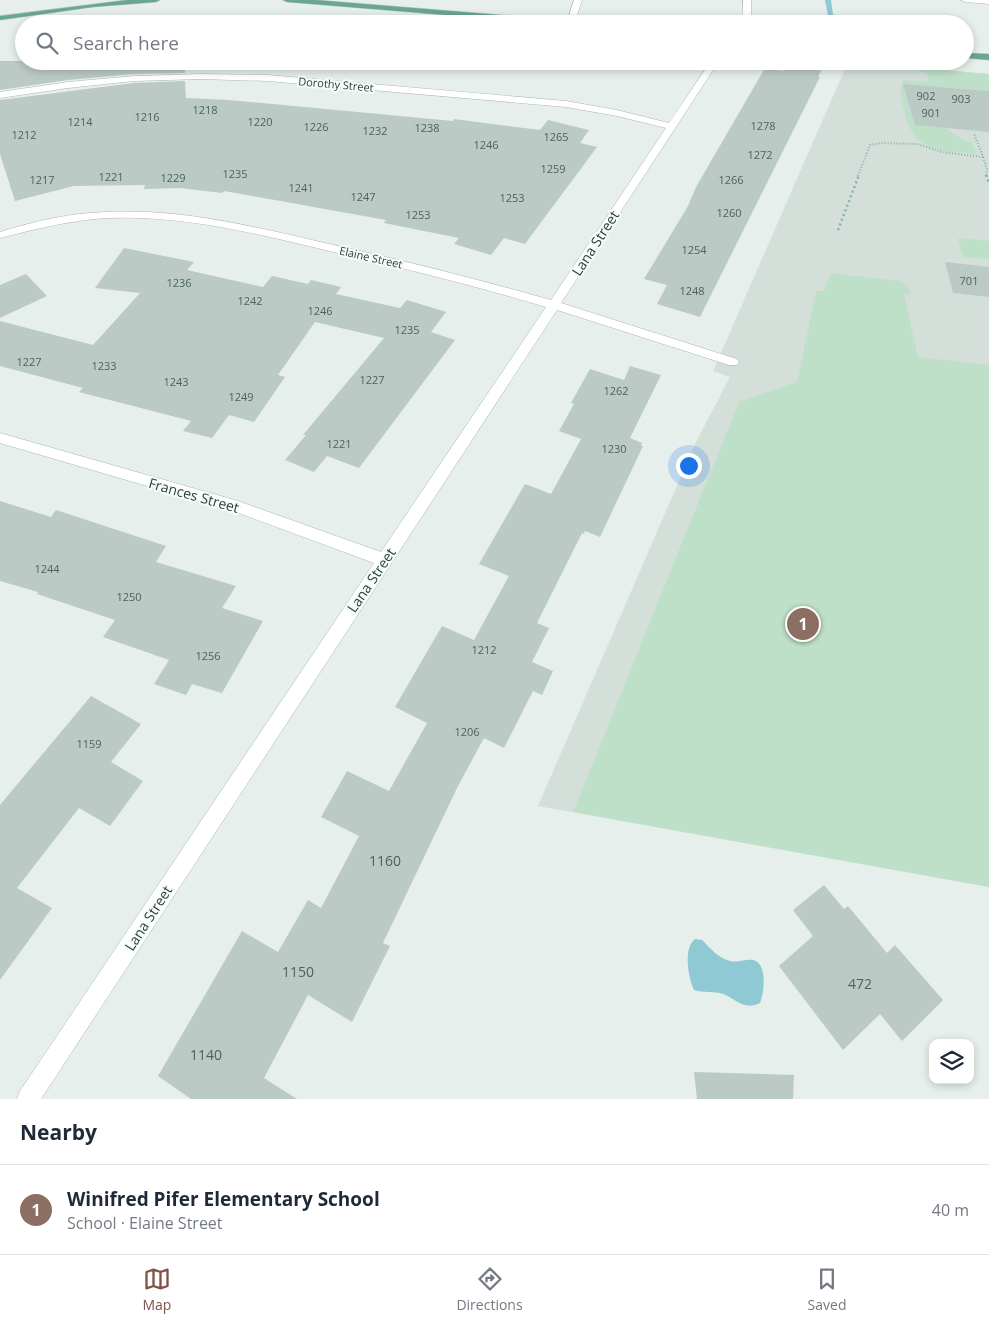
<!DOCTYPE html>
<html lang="en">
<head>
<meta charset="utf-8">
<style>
  :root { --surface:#fff; --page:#f2f2f3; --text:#1f2937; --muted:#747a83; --line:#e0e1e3; --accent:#7f5249 }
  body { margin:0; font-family:"Open Sans",sans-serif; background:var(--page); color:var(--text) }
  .controls { position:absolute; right:15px; bottom:15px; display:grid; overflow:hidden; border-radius:10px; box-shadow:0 2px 8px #0003 }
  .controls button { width:45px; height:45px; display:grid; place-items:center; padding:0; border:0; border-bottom:1px solid var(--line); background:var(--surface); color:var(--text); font:25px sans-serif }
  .you { position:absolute; left:688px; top:465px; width:18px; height:18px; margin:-12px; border:4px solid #fff; border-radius:50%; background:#1a73e8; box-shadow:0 0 0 8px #1a73e833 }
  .badge { display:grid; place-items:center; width:32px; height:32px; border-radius:50%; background:var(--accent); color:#fff; font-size:16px; font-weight:700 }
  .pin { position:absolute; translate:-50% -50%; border:2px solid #fff; box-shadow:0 1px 5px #0006 }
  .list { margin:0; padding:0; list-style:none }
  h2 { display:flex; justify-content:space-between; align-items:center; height:65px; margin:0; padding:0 20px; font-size:21px }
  h2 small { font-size:16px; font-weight:400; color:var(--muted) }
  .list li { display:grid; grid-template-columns:32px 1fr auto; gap:15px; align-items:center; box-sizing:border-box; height:90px; padding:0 20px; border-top:1px solid var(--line) }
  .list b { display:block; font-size:19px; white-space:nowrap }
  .list p { margin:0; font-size:16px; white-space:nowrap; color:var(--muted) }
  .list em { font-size:16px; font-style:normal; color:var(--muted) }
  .icon { flex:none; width:28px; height:28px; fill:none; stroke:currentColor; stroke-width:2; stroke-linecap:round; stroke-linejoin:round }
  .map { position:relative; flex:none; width:989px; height:1099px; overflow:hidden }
  .search { position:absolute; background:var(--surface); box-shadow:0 2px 8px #0003; left:15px; right:15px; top:15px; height:55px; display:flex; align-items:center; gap:12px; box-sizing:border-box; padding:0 18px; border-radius:28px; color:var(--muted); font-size:19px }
  .sheet { height:155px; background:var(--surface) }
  nav { display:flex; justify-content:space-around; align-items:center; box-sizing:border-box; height:70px; border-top:1px solid var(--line); background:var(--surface); font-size:14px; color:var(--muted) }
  nav a { display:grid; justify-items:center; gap:2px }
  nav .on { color:var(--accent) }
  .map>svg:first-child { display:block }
</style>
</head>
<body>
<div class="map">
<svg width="989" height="1099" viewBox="0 0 989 1099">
  <rect width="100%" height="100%" fill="#e6efeb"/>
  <polygon fill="#d4dfda" points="848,62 989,74 989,887 538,806 696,442 730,377 713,371"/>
  <g fill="#bfe0c8">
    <path d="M 921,68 L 989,74 L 989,91 L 904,84 L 915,125 L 945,128 L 965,141 L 972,142 L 976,154 C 940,150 916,155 905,114 C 902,102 899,93 903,80 L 925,82 L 929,80 L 927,73 L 921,71 Z"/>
    <polygon points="958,238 989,241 989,259 963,257"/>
    <polygon points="830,273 901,281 909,288 911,294 904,294 918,357 989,365 989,887 573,812 739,402 797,382 816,291 824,291"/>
  </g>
  <path fill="#8ec9d4" d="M 695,939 L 702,940 C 710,948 718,958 730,961 C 738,963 746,959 753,960 C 768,963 764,994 760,1003 C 744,1011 736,999 723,994 C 714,991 704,993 694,990 C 688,977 683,948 695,939 Z"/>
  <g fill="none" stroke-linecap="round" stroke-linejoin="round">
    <polygon fill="#8ec9d4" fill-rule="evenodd" points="825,0 831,0 834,22 829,21"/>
  </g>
  <g fill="#bbcac4">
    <polygon points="0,61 185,61 185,73 134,74 68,80 0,90"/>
    <polygon points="789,62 822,69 818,77 820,77 700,317 657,304 667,285 644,279 688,206 696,187 765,68 783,71"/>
    <polygon points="185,81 186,98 229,100 453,121 454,119 540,130 548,120 589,130 580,143 597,147 525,244 504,238 491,255 454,244 459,238 384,223 386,220 224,191 222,193 180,188 144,189 145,185 74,186 15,201 0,154 0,100 134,83"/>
    <polygon points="903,84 989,91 989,132 915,125"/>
    <polygon points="124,248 194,262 187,270 263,287 272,276 308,284 311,280 341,287 336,294 400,308 407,300 446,312 431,332 455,340 359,468 327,456 314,472 285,460 306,435 303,435 384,338 315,322 278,375 285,377 254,422 229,415 212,438 183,431 191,421 79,392 83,388 0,366 0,321 93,345 140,293 95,288"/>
    <polygon points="945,262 989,267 989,297 953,293"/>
    <polygon points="26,274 47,296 0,318 0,285"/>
    <polygon points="630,366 661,375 630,438 642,443 641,446 643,446 600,537 585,531 584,534 582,533 537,623 549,628 532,662 553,671 542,695 533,691 504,748 484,738 458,786 383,943 390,946 352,1022 308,995 264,1078 297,1099 191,1099 158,1076 242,931 278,952 308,900 321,908 359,836 321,817 347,771 389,791 427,723 395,707 442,626 474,640 509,576 479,564 525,484 551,494 581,439 559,431 574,404 571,403 590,369 624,380"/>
    <polygon points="0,501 51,517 56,510 166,546 156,562 236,586 222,608 263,621 222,693 192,684 186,695 154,684 169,660 103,637 115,620 37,594 38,592 0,581"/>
    <polygon points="91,696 141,724 111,762 143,781 110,826 79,808 17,888 52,908 0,980 0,805"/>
    <polygon points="824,885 844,909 848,906 887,953 895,945 943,1000 902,1041 880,1014 843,1050 779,966 813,936 793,910"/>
    <polygon points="694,1072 794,1075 793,1099 697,1099"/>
  </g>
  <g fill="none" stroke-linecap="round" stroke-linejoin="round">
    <defs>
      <g id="minor">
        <polygon points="574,0 582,0 575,22 568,24 567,22"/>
        <polygon points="743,0 751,0 751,15 745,24 737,24 743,15"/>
        <polygon points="961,0 989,0 989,4 965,2"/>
        <path d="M 711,61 L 719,61 L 561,303 L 737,359 L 739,362 L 737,365 L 729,365 L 557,310 L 41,1099 L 17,1099 L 20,1091 L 374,563 L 236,512 L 0,443 L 0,433 L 238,501 L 381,552 L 546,307 C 473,285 399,267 325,250 C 255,233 181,215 108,218 C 71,220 36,229 0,238 L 0,232 C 35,221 71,213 107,212 C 185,208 263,229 338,246 C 410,262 480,280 551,300 L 666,128 L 617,116 L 566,107 L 268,81 L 200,79 L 134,81 L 68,88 L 0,98 L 0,92 L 68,82 L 134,76 L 200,74 L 268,75 L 566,101 L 617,110 L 669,123 Z"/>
      </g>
      <g id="major">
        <polygon points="127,0 160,0 156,2 93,7 0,20 0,16"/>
        <polygon points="283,0 316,0 589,22 593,24 556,24 287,2"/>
        <polygon points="965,53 989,54 989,60 965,58"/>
      </g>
    </defs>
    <use href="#minor" stroke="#a8b8b2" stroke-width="1"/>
    <use href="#major" stroke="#c2cac8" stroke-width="1"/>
    <g stroke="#86b3a5" stroke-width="2" stroke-dasharray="1 2" stroke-linecap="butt">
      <polyline points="983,157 987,169 986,176"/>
      <polyline points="858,176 870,145 881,143 917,144 942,152 983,157 974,134"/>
    </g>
    <g stroke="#86b3a5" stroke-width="2.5" stroke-dasharray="2 3" stroke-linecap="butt">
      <polyline points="986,175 989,183"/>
      <polyline points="838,230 859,175"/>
    </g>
    <use href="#minor" fill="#fff" fill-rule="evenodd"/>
    <use href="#major" fill="#6aa596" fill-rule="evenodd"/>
  </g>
  <g text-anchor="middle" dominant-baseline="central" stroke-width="4" stroke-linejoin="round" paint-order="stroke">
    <g font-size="11" fill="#24423a" stroke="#f7fbf9">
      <text transform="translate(336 84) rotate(5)">Dorothy Street</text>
      <text transform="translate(371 257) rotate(13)">Elaine Street</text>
    </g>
    <g font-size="11" fill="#4a645c">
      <text x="926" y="95">902</text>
      <text x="961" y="98">903</text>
      <text x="205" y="109">1218</text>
      <text x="931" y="112">901</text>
      <text x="147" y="116">1216</text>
      <text x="80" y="121">1214</text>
      <text x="260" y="121">1220</text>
      <text x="763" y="125">1278</text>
      <text x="316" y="126">1226</text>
      <text x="427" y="127">1238</text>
      <text x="375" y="130">1232</text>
      <text x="24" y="134">1212</text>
      <text x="556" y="136">1265</text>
      <text x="486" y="144">1246</text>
      <text x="760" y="154">1272</text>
      <text x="553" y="168">1259</text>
      <text x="235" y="173">1235</text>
      <text x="111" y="176">1221</text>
      <text x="173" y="177">1229</text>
      <text x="42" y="179">1217</text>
      <text x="731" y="179">1266</text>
      <text x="301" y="187">1241</text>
      <text x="363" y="196">1247</text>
      <text x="512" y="197">1253</text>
      <text x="729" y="212">1260</text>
      <text x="418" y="214">1253</text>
      <text x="694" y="249">1254</text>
      <text x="969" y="280">701</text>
      <text x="179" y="282">1236</text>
      <text x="692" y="290">1248</text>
      <text x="250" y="300">1242</text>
      <text x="320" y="310">1246</text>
      <text x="407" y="329">1235</text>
      <text x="29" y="361">1227</text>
      <text x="104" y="365">1233</text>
      <text x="372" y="379">1227</text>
      <text x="176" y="381">1243</text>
      <text x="616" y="390">1262</text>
      <text x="241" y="396">1249</text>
      <text x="339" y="443">1221</text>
      <text x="614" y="448">1230</text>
      <text x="47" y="568">1244</text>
      <text x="129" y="596">1250</text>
      <text x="484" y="649">1212</text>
      <text x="208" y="655">1256</text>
      <text x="467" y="731">1206</text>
      <text x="89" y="743">1159</text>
    </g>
    <g font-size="14" fill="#24423a" stroke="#f7fbf9">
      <text transform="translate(595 243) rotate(-57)">Lana Street</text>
      <text transform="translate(194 495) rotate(16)">Frances Street</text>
      <text transform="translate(371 580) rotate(-56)">Lana Street</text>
      <text transform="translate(148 918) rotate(-57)">Lana Street</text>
    </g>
    <g font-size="14" fill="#4a645c">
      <text x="385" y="860">1160</text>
      <text x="298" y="971">1150</text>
      <text x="860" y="983">472</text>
      <text x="206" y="1054">1140</text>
    </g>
  </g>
</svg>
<div class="controls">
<button><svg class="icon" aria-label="layers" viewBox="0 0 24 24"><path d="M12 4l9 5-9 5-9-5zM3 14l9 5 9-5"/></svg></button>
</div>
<div class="you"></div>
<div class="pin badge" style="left:803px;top:624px;background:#8d6e63">1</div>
<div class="search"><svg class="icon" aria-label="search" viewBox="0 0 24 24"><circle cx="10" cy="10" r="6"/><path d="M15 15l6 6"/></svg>Search here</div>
</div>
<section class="sheet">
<h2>Nearby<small></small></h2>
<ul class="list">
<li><span class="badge" style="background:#8d6e63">1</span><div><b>Winifred Pifer Elementary School</b><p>School · Elaine Street</p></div><em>40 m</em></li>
</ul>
</section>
<nav>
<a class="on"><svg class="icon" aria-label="map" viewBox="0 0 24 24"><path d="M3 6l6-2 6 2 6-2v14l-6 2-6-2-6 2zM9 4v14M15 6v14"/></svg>Map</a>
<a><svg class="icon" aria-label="directions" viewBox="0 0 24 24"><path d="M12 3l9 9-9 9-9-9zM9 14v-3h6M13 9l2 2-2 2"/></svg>Directions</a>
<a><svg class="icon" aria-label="saved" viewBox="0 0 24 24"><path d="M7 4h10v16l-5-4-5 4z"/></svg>Saved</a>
</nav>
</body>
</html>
